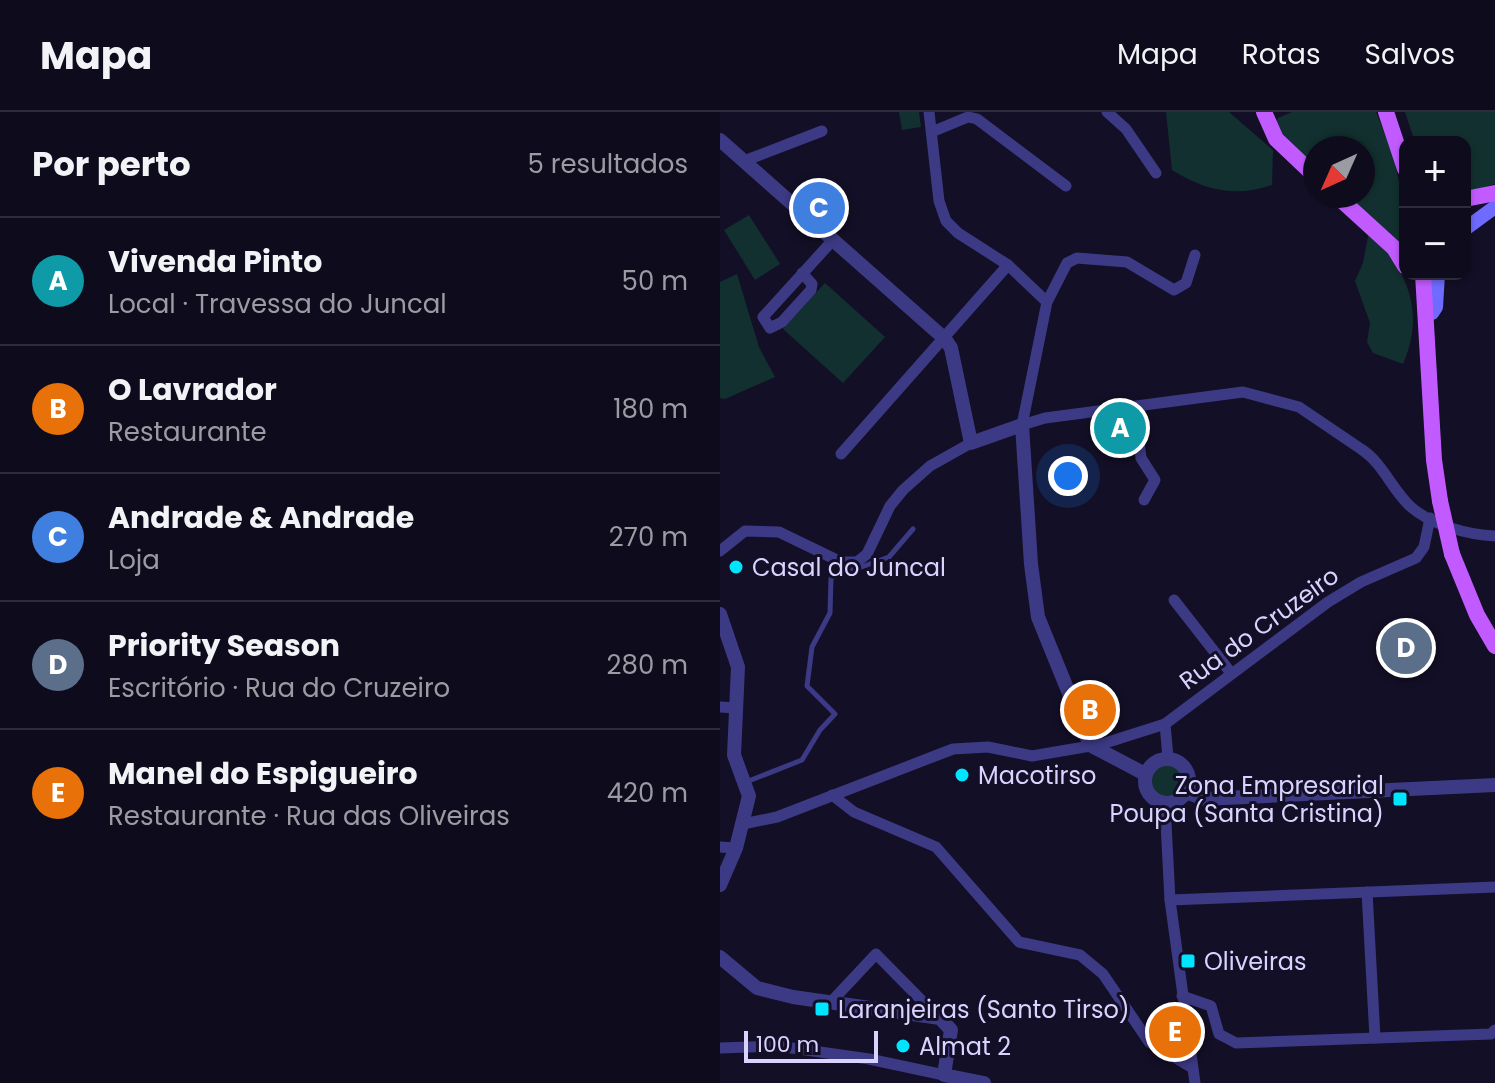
<!DOCTYPE html>
<html lang="pt">
<head>
<meta charset="utf-8">
<style>
  :root { --surface:#0e0b1c; --page:#171425; --text:#f1f3f6; --muted:#9b9ba3; --line:#2e2b3b; --accent:#8c9099 }
  body { margin:0; font-family:Poppins,sans-serif; background:var(--page); color:var(--text) }
  .controls { position:absolute; right:24px; top:24px; display:grid; overflow:hidden; border-radius:16px; box-shadow:0 2px 6px #0004 }
  .controls button { width:72px; height:72px; display:grid; place-items:center; padding:0; border:0; border-bottom:2px solid var(--line); background:var(--surface); color:var(--text); font:40px sans-serif }
  .compass { position:absolute; left:583px; top:24px; width:72px; height:72px; border-radius:50%; background:var(--surface); box-shadow:0 2px 6px #0004; rotate:225deg }
  .scale { position:absolute; left:24px; bottom:20px; width:134px; box-sizing:border-box; padding-left:8px; border:4px solid #d9d4ff; border-top:0; font-size:22px; line-height:28px; white-space:nowrap; color:#d9d4ff; -webkit-text-stroke:6px #130f26; paint-order:stroke }
  .you { position:absolute; left:348px; top:364px; width:28px; height:28px; margin:-20px; border:6px solid #fff; border-radius:50%; background:#1a73e8; box-shadow:0 0 0 12px #1a73e833 }
  .badge { display:grid; place-items:center; width:52px; height:52px; border-radius:50%; background:var(--accent); color:#fff; font-size:26px; font-weight:700 }
  .pin { position:absolute; translate:-50% -50%; border:4px solid #fff; box-shadow:0 2px 8px #0006 }
  .list { margin:0; padding:0; list-style:none }
  h2 { display:flex; justify-content:space-between; align-items:center; height:104px; margin:0; padding:0 32px; font-size:34px }
  h2 small { font-size:26px; font-weight:400; color:var(--muted) }
  .list li { display:grid; grid-template-columns:52px 1fr auto; gap:24px; align-items:center; box-sizing:border-box; height:128px; padding:0 32px; border-top:2px solid var(--line) }
  .list b { display:block; font-size:30px; white-space:nowrap }
  .list p { margin:0; font-size:26px; white-space:nowrap; color:var(--muted) }
  .list em { font-size:26px; font-style:normal; color:var(--muted) }
  .map { position:relative; flex:none; width:775px; height:971px; overflow:hidden }
  header { display:flex; align-items:center; gap:48px; box-sizing:border-box; height:112px; padding:0 40px; background:var(--surface); border-bottom:2px solid var(--line) }
  header strong { font-size:38px }
  nav { display:flex; gap:44px; margin-inline-start:auto; font-size:28px }
  main { display:flex }
  aside { flex:1; background:var(--surface) }
  .map>svg:first-child { display:block }
</style>
</head>
<body>
<header>
<strong>Mapa</strong>
<nav><a>Mapa</a><a>Rotas</a><a>Salvos</a></nav>
</header>
<main>
<aside>
<h2>Por perto<small>5 resultados</small></h2>
<ul class="list">
<li><span class="badge" style="background:#0f9aa8">A</span><div><b>Vivenda Pinto</b><p>Local · Travessa do Juncal</p></div><em>50 m</em></li>
<li><span class="badge" style="background:#e8710a">B</span><div><b>O Lavrador</b><p>Restaurante</p></div><em>180 m</em></li>
<li><span class="badge" style="background:#3f7fe0">C</span><div><b>Andrade &amp; Andrade</b><p>Loja</p></div><em>270 m</em></li>
<li><span class="badge" style="background:#5c6f8a">D</span><div><b>Priority Season</b><p>Escritório · Rua do Cruzeiro</p></div><em>280 m</em></li>
<li><span class="badge" style="background:#e8710a">E</span><div><b>Manel do Espigueiro</b><p>Restaurante · Rua das Oliveiras</p></div><em>420 m</em></li>
</ul>
</aside>
<div class="map">
<svg width="775" height="971" viewBox="0 0 775 971">
  <rect width="100%" height="100%" fill="#130f26"/>
  <g fill="#12302f">
    <polygon points="179,0 199,0 201,15 182,18"/>
    <path d="M 446,0 L 509,0 L 553,38 L 552,73 C 515,86 484,78 452,58 Z"/>
    <path d="M 572,0 L 656,0 C 680,57 685,85 685,147 L 621,84 L 643,84 L 643,36 L 595,36 L 595,61 L 567,35 L 555,13 L 558,6 Z"/>
    <polygon points="685,0 775,0 775,72 745,81 745,30 695,30"/>
    <polygon points="29,103 60,152 35,168 4,118"/>
    <path d="M 649,119 C 687,158 706,199 683,252 L 653,241 L 647,230 L 650,211 L 635,169 L 643,151 Z"/>
    <polygon points="17,162 39,235 55,265 5,287 0,286 0,170"/>
    <polygon points="105,171 165,225 123,271 63,217"/>
    <circle cx="447" cy="669" r="17"/>
  </g>
  <g fill="none" stroke-linecap="round" stroke-linejoin="round">
    <polyline stroke="#3d3a85" stroke-width="5" points="26,670 82,648 100,618 115,602 87,574 92,535 110,501 111,466 169,445 193,417"/>
    <g stroke="#3d3a85" stroke-width="11">
      <polyline points="209,0 219,89 226,109 238,121 288,153 327,190"/>
      <polyline points="387,0 406,17 436,61"/>
      <polyline points="214,19 248,5 257,7 346,74"/>
      <polyline points="24,49 102,19"/>
      <path d="M 475,143 L 466,171 L 454,178 L 407,150 L 357,146 L 347,151 L 327,190 L 302,313 L 325,306 L 523,280 L 579,295 L 641,337 C 663,351 672,378 691,395 C 711,413 749,423 775,424"/>
      <polyline points="82,161 92,172 91,178 62,210 50,216 43,205 113,128"/>
      <polyline points="415,296 421,346 435,368 424,388"/>
      <polyline points="121,342 288,153"/>
      <polyline points="0,439 25,419 59,420 121,450 137,450 147,442 170,394 183,378 210,354 251,331"/>
      <polyline points="454,488 511,561"/>
      <polyline points="0,595 17,596"/>
      <polyline points="448,646 445,612 608,490 641,470 696,446 704,435 710,406"/>
      <polyline points="112,683 134,700 216,735 299,830 360,843 383,862 429,930 471,955"/>
      <polyline points="445,692 450,788 475,971"/>
      <polyline points="23,712 57,705 233,637 268,635 312,644 382,632 445,612"/>
      <polyline points="0,735 16,736"/>
      <polyline points="647,780 655,926"/>
      <polyline points="450,788 775,775"/>
      <polyline points="462,884 491,894 499,922 516,931 771,922 775,918"/>
      <polyline points="111,890 156,842 218,905"/>
      <polyline points="0,936 58,934 149,947 224,963"/>
    </g>
    <g stroke="#3d3a85" stroke-width="14">
      <polyline points="0,28 225,227 231,236 251,331 302,313 311,452 318,505 370,633 425,662"/>
      <polyline points="0,502 18,555 14,643 29,684 16,736 0,773"/>
      <circle cx="447" cy="669" r="22"/>
      <polyline points="466,680 484,687 775,673"/>
      <polyline points="0,845 37,876 73,885 220,906 231,918 224,963 264,971"/>
    </g>
    <g stroke="#6f6bff" stroke-width="14">
      <polyline points="745,117 775,95"/>
      <polyline points="712,201 716,195 718,162"/>
    </g>
    <g stroke="#c25bff" stroke-width="16">
      <polyline points="544,0 556,27 595,64"/>
      <polyline points="666,0 685,57"/>
      <polyline points="617,84 674,136 685,154"/>
      <polyline points="745,87 775,81"/>
      <polyline points="703,162 714,348 720,389"/>
      <polyline points="732,442 757,503 775,534"/>
    </g>
    <polyline stroke="#c25bff" stroke-width="16" points="720,389 732,442"/>
  </g>
  <g fill="#00e5ff" stroke="#130f26" stroke-width="3">
    <circle cx="16" cy="455" r="8"/>
    <circle cx="242" cy="663" r="8"/>
    <rect x="672" y="679" width="16" height="16" rx="4"/>
    <rect x="460" y="841" width="16" height="16" rx="4"/>
    <rect x="94" y="889" width="16" height="16" rx="4"/>
    <circle cx="183" cy="934" r="8"/>
  </g>
  <g text-anchor="middle" dominant-baseline="central" stroke-width="6" stroke-linejoin="round" paint-order="stroke">
    <g font-size="24" fill="#d9d4ff" stroke="#130f26" text-anchor="start">
      <text x="32" y="455">Casal do Juncal</text>
      <text x="258" y="663">Macotirso</text>
      <text x="664" y="673" text-anchor="end">Zona Empresarial<tspan x="664" dy="28">Poupa (Santa Cristina)</tspan></text>
      <text x="484" y="849">Oliveiras</text>
      <text x="118" y="897">Laranjeiras (Santo Tirso)</text>
      <text x="199" y="934">Almat 2</text>
    </g>
    <g font-size="24" fill="#d9d4ff" stroke="#130f26">
      <text transform="translate(539 516) rotate(-36)">Rua do Cruzeiro</text>
    </g>
  </g>
</svg>
<div class="controls">
<button>+</button>
<button>−</button>
</div>
<svg class="compass" viewBox="-18 -18 36 36"><path d="M0-13l5 13h-10z" fill="#e53935"/><path d="M0 13l5-13h-10z" fill="#9b9ba3"/></svg>
<div class="scale">100 m</div>
<div class="you"></div>
<div class="pin badge" style="left:400px;top:316px;background:#0f9aa8">A</div>
<div class="pin badge" style="left:370px;top:598px;background:#e8710a">B</div>
<div class="pin badge" style="left:99px;top:96px;background:#3f7fe0">C</div>
<div class="pin badge" style="left:686px;top:536px;background:#5c6f8a">D</div>
<div class="pin badge" style="left:455px;top:920px;background:#e8710a">E</div>
</div>
</main>
</body>
</html>
